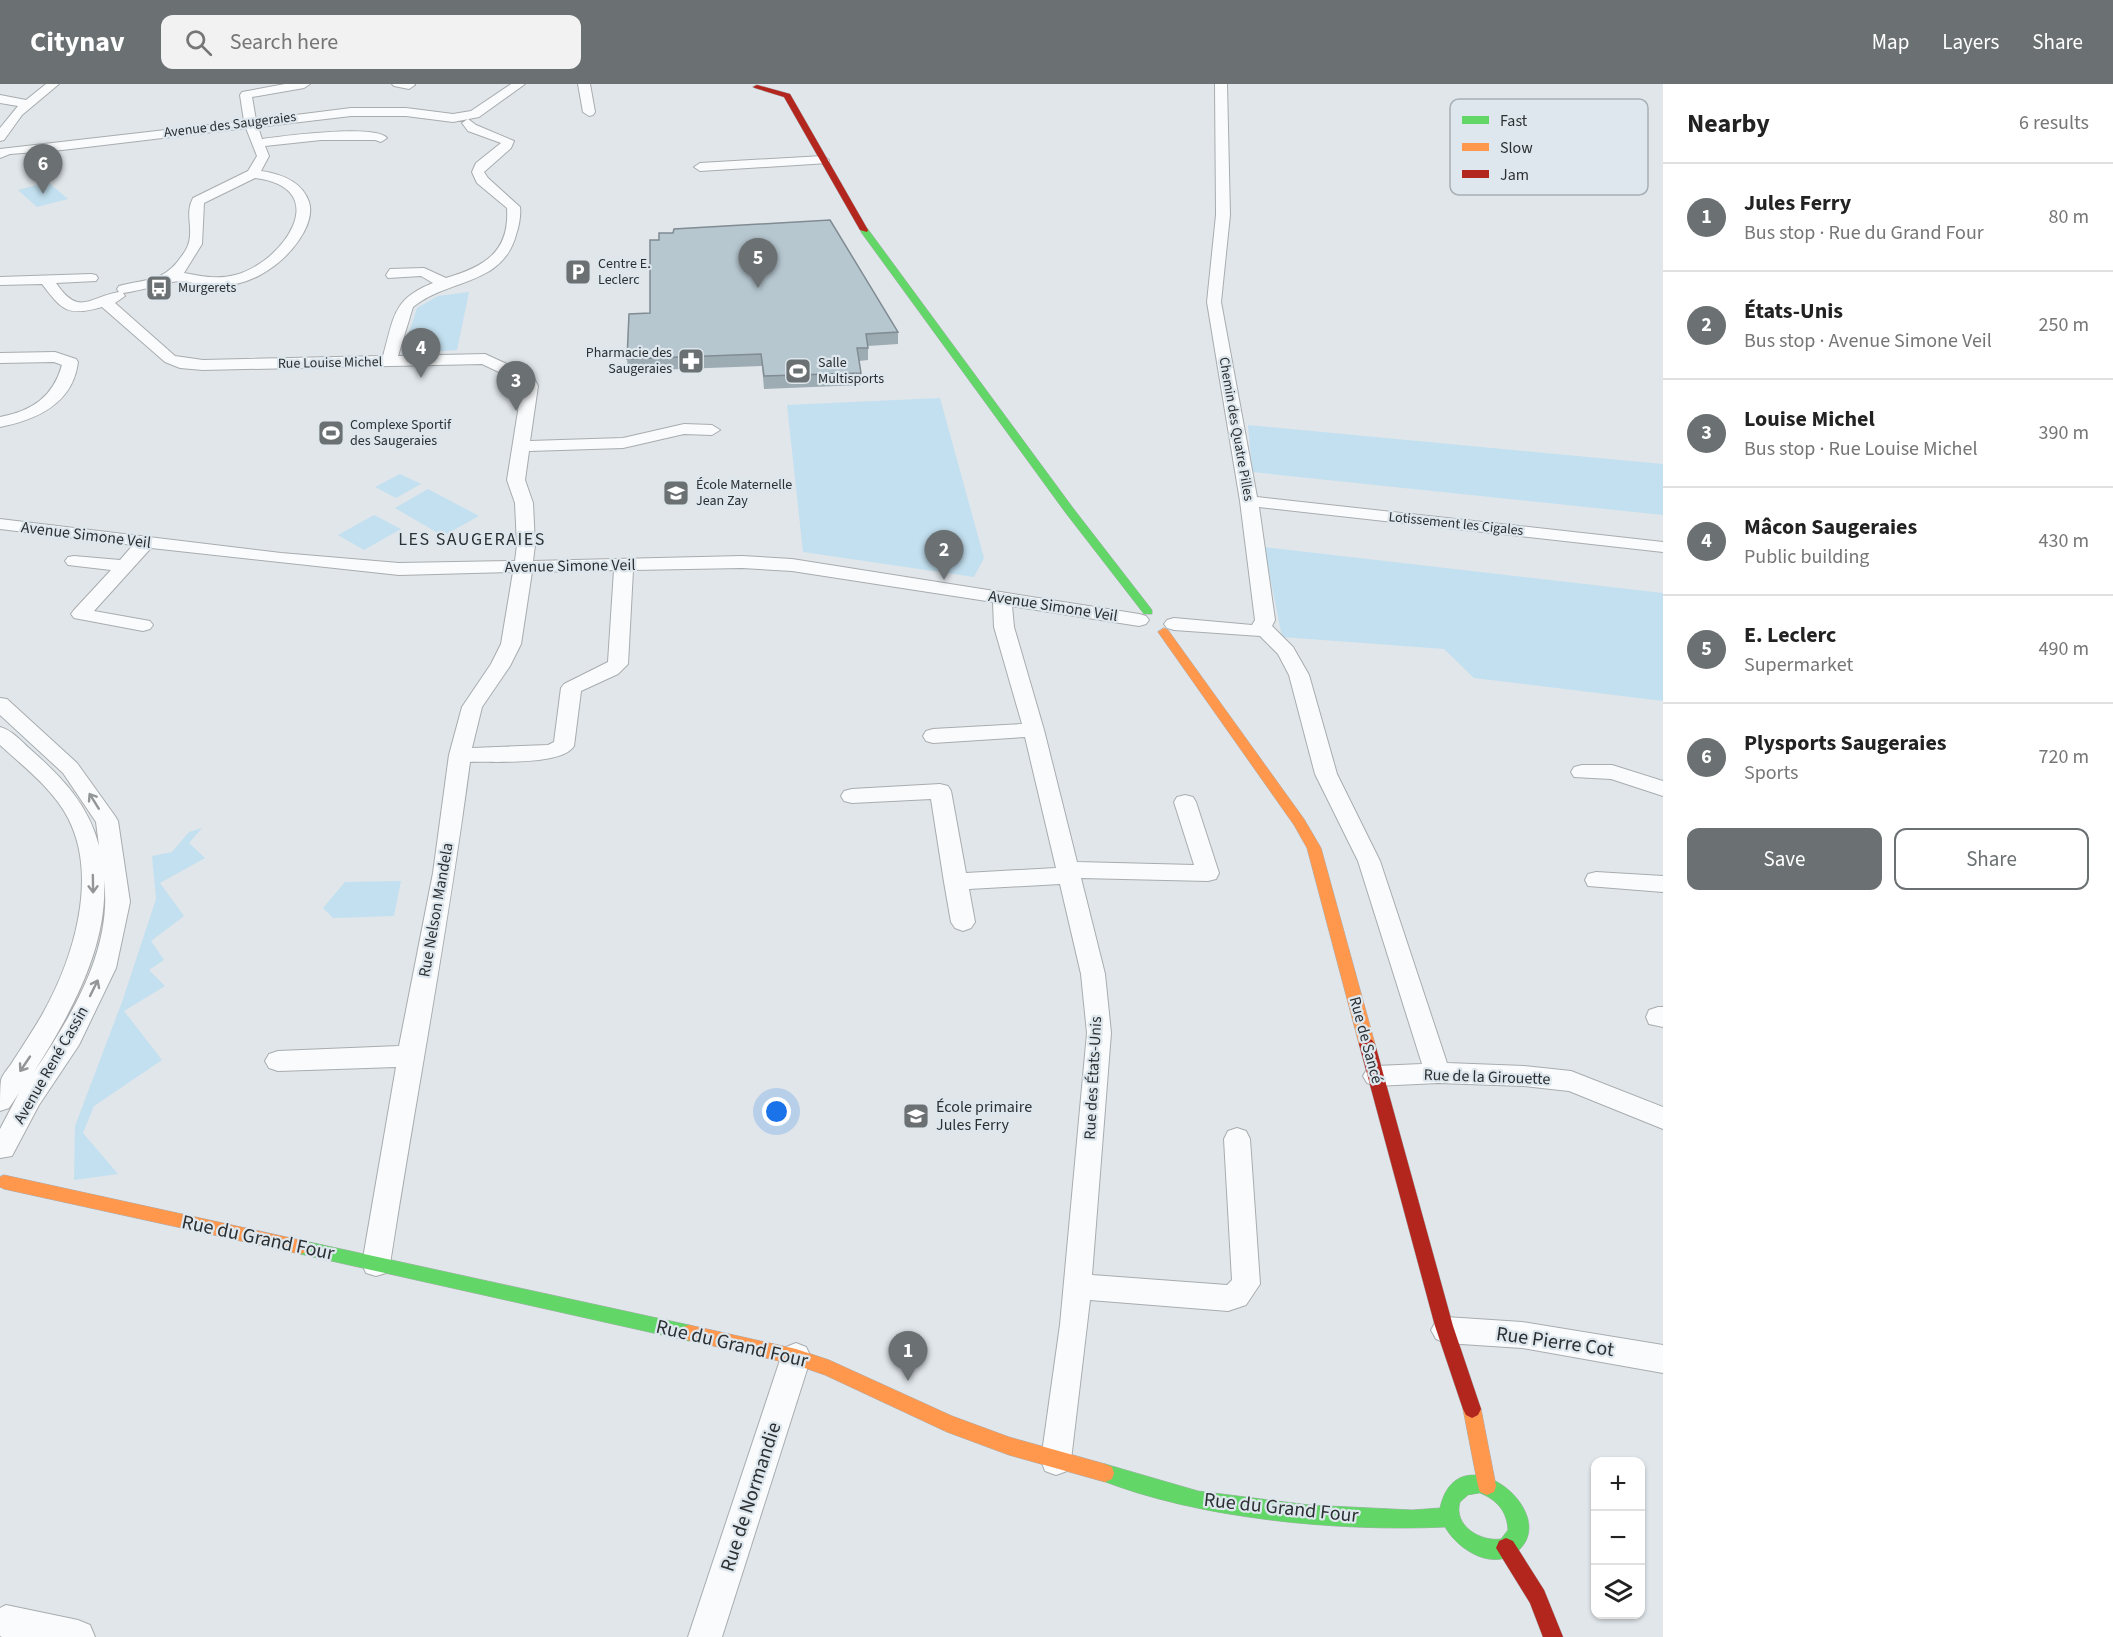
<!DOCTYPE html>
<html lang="en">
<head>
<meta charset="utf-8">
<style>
  :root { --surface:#fff; --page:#f2f2f2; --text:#222; --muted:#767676; --line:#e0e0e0; --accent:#6b7072 }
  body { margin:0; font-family:"Source Sans 3",sans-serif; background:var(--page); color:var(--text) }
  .controls { position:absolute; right:18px; bottom:18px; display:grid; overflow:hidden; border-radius:12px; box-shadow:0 2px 4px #0004 }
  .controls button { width:54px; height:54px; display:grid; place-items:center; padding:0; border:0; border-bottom:2px solid var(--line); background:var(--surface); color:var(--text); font:30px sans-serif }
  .you { position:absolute; left:777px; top:1028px; width:21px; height:21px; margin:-15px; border:4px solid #fff; border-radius:50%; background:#1a73e8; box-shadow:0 0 0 9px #1a73e833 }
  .badge { display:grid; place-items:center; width:39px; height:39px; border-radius:50%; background:var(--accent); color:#fff; font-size:20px; font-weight:700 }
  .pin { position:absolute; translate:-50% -50px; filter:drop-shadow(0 2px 3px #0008) }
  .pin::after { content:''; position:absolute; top:32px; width:21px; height:18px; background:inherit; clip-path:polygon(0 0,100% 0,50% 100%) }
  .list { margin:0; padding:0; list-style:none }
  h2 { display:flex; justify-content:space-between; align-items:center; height:78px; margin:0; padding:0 24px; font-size:26px }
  h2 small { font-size:20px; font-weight:400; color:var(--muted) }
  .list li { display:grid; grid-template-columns:39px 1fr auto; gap:18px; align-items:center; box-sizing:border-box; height:108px; padding:0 24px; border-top:2px solid var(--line) }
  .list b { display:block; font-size:22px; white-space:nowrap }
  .list p { margin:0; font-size:20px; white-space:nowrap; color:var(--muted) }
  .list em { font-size:20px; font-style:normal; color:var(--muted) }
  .actions { display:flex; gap:12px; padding:18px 24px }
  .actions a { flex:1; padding:14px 0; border:2px solid var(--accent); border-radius:12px; text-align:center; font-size:21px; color:var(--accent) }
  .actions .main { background:var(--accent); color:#fff }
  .icon { flex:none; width:33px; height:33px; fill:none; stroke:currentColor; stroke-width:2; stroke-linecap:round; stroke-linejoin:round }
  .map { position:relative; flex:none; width:1663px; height:1553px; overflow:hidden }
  header { display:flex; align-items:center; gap:36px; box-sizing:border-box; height:84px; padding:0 30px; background:var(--accent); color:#fff }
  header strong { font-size:28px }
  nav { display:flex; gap:33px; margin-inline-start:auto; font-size:21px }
  .search { width:420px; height:54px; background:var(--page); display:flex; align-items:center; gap:15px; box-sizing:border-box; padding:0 21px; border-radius:12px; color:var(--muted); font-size:22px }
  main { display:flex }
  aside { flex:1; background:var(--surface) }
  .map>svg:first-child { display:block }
</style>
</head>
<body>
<header>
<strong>Citynav</strong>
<div class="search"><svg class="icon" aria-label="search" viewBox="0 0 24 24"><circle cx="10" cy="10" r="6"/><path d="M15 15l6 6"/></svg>Search here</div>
<nav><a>Map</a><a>Layers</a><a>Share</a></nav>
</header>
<main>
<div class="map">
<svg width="1663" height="1553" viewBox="0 0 1663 1553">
  <rect width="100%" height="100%" fill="#e0e6ea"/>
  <g fill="#c3e0f0">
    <polygon points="48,98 68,115 37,123 18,106"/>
    <polygon points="469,208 457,266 402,270 417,224 438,212"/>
    <polygon points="940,314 984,474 974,493 803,468 787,321"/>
    <polygon points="1248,341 1663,380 1663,431 1252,388"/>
    <polygon points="400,390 421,400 396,414 375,403"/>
    <polygon points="428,405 479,432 443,452 395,424"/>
    <polygon points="374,431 401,445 364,466 338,451"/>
    <polygon points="1264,463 1663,509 1663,617 1474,594 1444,565 1282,553"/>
    <polygon points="202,744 189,759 205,774 160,799 184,832 151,857 164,876 149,886 165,902 124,927 162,976 94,1022 83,1049 118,1090 74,1096 75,1042 122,918 156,815 152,772 172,768 189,748"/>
    <polygon points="401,797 394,832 333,834 323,824 345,798"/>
  </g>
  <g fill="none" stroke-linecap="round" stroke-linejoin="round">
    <defs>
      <g id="street">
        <polygon points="46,0 59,0 22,31 4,56 0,57 0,44 18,22 0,19 0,11 26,16"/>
        <path d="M 285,0 L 310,0 L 304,4 L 252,13 L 256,36 L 351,24 L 406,24 L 453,30 L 471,27 L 511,0 L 525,0 L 479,33 L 453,38 L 406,32 L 351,32 L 258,43 L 262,55 C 284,52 375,40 387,54 L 381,58 L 375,56 L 321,56 L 265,62 L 269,72 L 261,87 C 281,90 302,97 309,118 C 313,131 306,146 299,156 C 279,185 245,205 209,202 C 197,201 184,195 172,198 C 156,201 140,207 123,209 L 125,212 L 115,219 L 175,272 L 203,276 L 383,272 C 394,234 392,215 433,199 L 421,192 L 388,194 L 386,191 L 390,185 L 424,184 L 446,194 C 483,183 510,169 507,124 L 477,99 L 472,88 L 476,79 L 501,59 L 468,47 L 462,39 L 468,35 L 476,41 L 514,57 L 511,64 L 484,88 L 488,94 L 520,123 C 521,132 519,142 516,151 C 502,202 449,194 413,223 L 398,272 L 485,270 L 533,292 L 538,302 L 530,357 L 623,354 L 684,340 L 712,341 L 720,346 L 712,351 L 684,350 L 623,364 L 529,367 L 525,396 L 533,419 L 535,461 L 533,477 L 742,472 L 792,475 L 1139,530 L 1146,532 L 1149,536 L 1146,540 L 1139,542 L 1012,522 L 1014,543 L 1044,646 L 1077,778 L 1194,781 L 1174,718 L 1177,713 L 1185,711 L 1193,713 L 1196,718 L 1219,789 L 1216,795 L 1208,797 L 1081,794 L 1105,890 L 1111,949 L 1092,1191 L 1227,1201 L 1232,1196 L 1224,1055 L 1228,1047 L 1237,1044 L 1246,1047 L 1250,1055 L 1260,1200 L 1246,1221 L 1228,1227 L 1090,1216 L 1071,1376 L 1067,1387 L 1056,1391 L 1045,1387 L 1041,1376 L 1060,1241 L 1087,949 L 1081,890 L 1060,800 L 969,805 L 975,838 L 971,844 L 963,847 L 955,844 L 951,838 L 944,798 L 931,715 L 852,719 L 844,717 L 841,712 L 844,707 L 852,705 L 940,700 L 948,702 L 951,707 L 966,789 L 1056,784 L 1025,653 L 933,659 L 926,657 L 923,652 L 926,647 L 933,645 L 1022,640 L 994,543 L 993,518 L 792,487 L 742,484 L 633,486 L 628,580 L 618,590 L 581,607 L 574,662 C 562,682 493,677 470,678 C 448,846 416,1012 390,1180 L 386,1189 L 376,1192 L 366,1189 L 362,1180 L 396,983 L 278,987 L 269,984 L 265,977 L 269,970 L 278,967 L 399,962 L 433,789 L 449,671 L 462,623 L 491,580 L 501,560 L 513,488 L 399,491 L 151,464 L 94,527 L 150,537 L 153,541 L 150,545 L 143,547 L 74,534 L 71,530 L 74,526 L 111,486 L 68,481 L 65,477 L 68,473 L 74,472 L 120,476 L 133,461 L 0,445 L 0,435 L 281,469 L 399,479 L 515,477 L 517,461 L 515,419 L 507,396 L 522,302 L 520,298 L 482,280 L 203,286 L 180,284 L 165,278 L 102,223 C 67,233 62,226 42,200 L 0,201 L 0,193 L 91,190 L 96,191 L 98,194 L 96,197 L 56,199 C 79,233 89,213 119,208 L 117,205 L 119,202 C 146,195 164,198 181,173 C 186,167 190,159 190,151 C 191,138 186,127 193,114 L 248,87 L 257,72 L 246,44 L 62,66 L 10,70 L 0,74 L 0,65 L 244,37 L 240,11 L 242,8 ZM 255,94 C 335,104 283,179 235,191 C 217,196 201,192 184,189 L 202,160 L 204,119 ZM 614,486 L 608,578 L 564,600 L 561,604 L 554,658 L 548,661 L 472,664 L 482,623 L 510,582 L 521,560 L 532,488 Z"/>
        <polygon points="392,0 414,0 415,1 409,5 394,2"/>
        <polygon points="578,0 590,0 595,28 593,31 589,32 583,28"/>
        <polygon points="1215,0 1227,0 1230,131 1221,218 1257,413 1663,458 1663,468 1259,423 1275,536 1272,542 1293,563 1309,591 1337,690 1380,777 1447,979 1524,982 1571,987 1663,1023 1663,1045 1569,1007 1524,1002 1438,999 1376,1002 1367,999 1363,992 1367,985 1376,982 1422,980 1358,777 1315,690 1289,591 1278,570 1260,552 1174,546 1167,544 1164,540 1167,536 1174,534 1252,541 1255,536 1240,417 1207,218 1216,131"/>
        <polygon points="823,72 829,76 828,79 700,87 694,83 700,79"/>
        <path d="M 55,268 L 76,275 L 78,278 C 73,320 36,336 0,343 L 0,333 C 32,327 53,313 62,281 L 54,278 L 0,279 L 0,269 Z"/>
        <path d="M 0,614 L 7,615 L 77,679 L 115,732 L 118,737 L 130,818 L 116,884 L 79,961 L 39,1021 L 12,1072 L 0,1074 L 0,1045 L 19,1009 L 9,1024 L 0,1027 C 0,1018 0,1004 1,996 C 3,989 10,983 13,977 C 23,962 33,946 42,931 C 73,876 99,794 68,734 C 53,705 24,683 0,661 L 0,643 C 12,646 21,657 30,665 C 61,692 89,721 99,762 L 96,738 L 63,689 L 0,631 ZM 104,796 C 113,865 71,933 34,988 C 69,932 108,865 104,796 Z"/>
        <polygon points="1582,681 1612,681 1663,697 1663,712 1611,695 1574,693 1571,688 1574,683"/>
        <polygon points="1596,788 1663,792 1663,808 1588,802 1585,796 1588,790"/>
        <polygon points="1658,923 1663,923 1663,943 1649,940 1646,933 1649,926"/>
        <polygon points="1446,1233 1522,1238 1663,1261 1663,1289 1522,1264 1446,1259 1436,1255 1431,1246 1436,1237"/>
        <polygon points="796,1259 806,1263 811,1273 722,1553 688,1553 781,1273 786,1263"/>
        <polygon points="6,1521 78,1536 90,1541 95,1553 2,1553 0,1552 0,1524"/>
      </g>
      <g id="fast">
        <polygon points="861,144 867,144 1073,424 1152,526 1152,530 1144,530 1065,428 861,148"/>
        <polygon points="300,1156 689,1241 695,1243 698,1249 695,1255 689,1257 300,1170 294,1168 292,1163 294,1158"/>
        <path d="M 1105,1380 L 1198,1407 L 1309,1421 L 1412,1426 L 1440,1424 C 1457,1346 1561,1426 1519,1466 C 1494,1489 1458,1466 1445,1443 C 1340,1448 1197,1435 1098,1395 L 1096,1389 L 1098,1383 ZM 1480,1409 C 1497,1416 1507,1427 1508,1446 L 1501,1455 C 1481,1458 1453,1442 1460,1418 L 1468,1411 Z"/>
      </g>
      <g id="slow">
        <polygon points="1164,544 1168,546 1304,735 1321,764 1375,960 1372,964 1367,966 1362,964 1359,960 1307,764 1294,741 1158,548"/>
        <polygon points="4,1091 300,1156 306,1158 308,1163 306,1168 300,1170 4,1105 0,1103 0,1093"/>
        <polygon points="689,1241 796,1265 829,1276 952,1332 1009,1353 1105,1380 1112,1383 1114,1389 1112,1395 1105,1398 1009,1371 947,1348 825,1291 796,1281 683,1255 680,1249 683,1243"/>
        <polygon points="1472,1316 1478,1319 1481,1325 1496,1402 1494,1408 1487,1411 1480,1408 1478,1402 1463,1325 1466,1319"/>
      </g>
      <g id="jam">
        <polygon points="757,1 790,10 868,146 867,148 860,146 784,13 755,4 753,3"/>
        <polygon points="1367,954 1372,956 1375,960 1453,1242 1481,1325 1478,1331 1472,1334 1466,1331 1463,1325 1435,1242 1359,960 1362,956"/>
        <polygon points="1506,1454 1513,1457 1544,1506 1563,1553 1543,1553 1530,1519 1496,1464 1499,1457"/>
      </g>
    </defs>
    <use href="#street" stroke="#a8acaf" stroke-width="2"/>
    <use href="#fast" stroke="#a8acaf" stroke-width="1"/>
    <use href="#slow" stroke="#a8acaf" stroke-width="1"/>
    <use href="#jam" stroke="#a8acaf" stroke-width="1"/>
    <use href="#street" fill="#fafbfc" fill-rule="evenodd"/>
    <use href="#fast" fill="#63d668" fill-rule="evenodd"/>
    <use href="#slow" fill="#ff974d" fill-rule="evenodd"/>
    <use href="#jam" fill="#b3261e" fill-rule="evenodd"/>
  </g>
  <polygon fill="#9dabb3" points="629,230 898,248 898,260 868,262 868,276 859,277 861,289 861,301 764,305 762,282 628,287 627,275"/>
  <polygon fill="#b7c7d0" stroke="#808b92" stroke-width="1.5" points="830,136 898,248 866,250 868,264 857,264 861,289 764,292 761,270 627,275 629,230 650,229 650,156 659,156 659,149 673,149 674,145"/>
  <defs><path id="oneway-shaft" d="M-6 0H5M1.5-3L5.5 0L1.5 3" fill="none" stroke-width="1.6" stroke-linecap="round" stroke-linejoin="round" transform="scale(1.5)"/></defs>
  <g stroke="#939697">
    <use href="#oneway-shaft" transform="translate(94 717) rotate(-122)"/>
    <use href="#oneway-shaft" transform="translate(93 800) rotate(89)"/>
    <use href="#oneway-shaft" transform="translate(94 904) rotate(-64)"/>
    <use href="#oneway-shaft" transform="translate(25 980) rotate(124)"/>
  </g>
  <defs>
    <symbol id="parking-square" viewBox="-11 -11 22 22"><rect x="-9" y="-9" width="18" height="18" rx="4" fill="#6b7072" stroke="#dde7ed"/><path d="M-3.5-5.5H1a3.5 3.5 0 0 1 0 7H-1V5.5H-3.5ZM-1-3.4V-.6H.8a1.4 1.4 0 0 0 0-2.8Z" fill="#fff"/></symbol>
    <symbol id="bus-square" viewBox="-11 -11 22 22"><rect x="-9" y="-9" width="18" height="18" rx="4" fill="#6b7072" stroke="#dde7ed"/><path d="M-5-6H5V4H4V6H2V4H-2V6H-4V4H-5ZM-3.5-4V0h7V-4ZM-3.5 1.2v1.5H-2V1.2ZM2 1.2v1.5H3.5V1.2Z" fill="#fff"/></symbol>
    <symbol id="pharmacy-square" viewBox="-11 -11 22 22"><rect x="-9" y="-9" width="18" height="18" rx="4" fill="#6b7072" stroke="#dde7ed"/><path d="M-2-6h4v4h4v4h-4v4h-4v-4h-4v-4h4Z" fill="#fff"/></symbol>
    <symbol id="stadium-square" viewBox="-11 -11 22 22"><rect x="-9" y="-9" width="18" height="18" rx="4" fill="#6b7072" stroke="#dde7ed"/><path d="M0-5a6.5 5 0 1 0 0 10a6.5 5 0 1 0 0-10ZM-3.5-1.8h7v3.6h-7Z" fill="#fff"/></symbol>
    <symbol id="school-square" viewBox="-11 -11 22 22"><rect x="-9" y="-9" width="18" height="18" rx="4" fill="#6b7072" stroke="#dde7ed"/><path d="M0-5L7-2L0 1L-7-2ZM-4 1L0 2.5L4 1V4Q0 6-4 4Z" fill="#fff"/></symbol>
  </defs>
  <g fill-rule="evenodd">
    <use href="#parking-square" x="563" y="173" width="30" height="30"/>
    <use href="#bus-square" x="144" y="189" width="30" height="30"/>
    <use href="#pharmacy-square" x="676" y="262" width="30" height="30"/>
    <use href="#stadium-square" x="783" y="272" width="30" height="30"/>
    <use href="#stadium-square" x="316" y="334" width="30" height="30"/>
    <use href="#school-square" x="661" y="394" width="30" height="30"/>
    <use href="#school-square" x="901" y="1017" width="30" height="30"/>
  </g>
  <g text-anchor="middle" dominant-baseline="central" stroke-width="4.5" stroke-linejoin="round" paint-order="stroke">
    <g font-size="14" fill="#2c3032" stroke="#dde7ed">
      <text transform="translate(230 41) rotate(-7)">Avenue des Saugeraies</text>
      <text transform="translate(330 279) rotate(-1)">Rue Louise Michel</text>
      <text transform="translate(1236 345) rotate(80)">Chemin des Quatre Pilles</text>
      <text transform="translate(1456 440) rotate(6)">Lotissement les Cigales</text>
    </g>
    <g font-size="14" fill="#2c3032" stroke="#dde7ed" text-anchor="start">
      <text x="598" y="180">Centre E.<tspan x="598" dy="16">Leclerc</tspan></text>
      <text x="178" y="204">Murgerets</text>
      <text x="672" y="269" text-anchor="end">Pharmacie des<tspan x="672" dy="16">Saugeraies</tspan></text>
      <text x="818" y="279">Salle<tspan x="818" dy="16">Multisports</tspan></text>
      <text x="350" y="341">Complexe Sportif<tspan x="350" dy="16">des Saugeraies</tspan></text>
      <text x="696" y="401">École Maternelle<tspan x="696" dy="16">Jean Zay</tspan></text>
    </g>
    <g font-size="16" fill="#2c3032" stroke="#dde7ed">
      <text transform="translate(86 451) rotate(7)">Avenue Simone Veil</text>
      <text transform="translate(570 482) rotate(-1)">Avenue Simone Veil</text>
      <text transform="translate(1053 522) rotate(9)">Avenue Simone Veil</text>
      <text transform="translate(436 826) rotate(-80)">Rue Nelson Mandela</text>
      <text transform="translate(1366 956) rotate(75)">Rue de Sancé</text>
      <text transform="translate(51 981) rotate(-60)">Avenue René Cassin</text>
      <text transform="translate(1487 993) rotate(2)">Rue de la Girouette</text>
      <text transform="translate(1093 994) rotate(-87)">Rue des États-Unis</text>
    </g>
    <g font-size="16" fill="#2c3032" stroke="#dde7ed" text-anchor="start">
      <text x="936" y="1023">École primaire<tspan x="936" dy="18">Jules Ferry</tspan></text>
    </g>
    <g font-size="18" letter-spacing="1.5" fill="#2c3032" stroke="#dde7ed">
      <text x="472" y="455">LES SAUGERAIES</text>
    </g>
    <g font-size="20" fill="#2c3032" stroke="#dde7ed">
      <text transform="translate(258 1154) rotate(12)">Rue du Grand Four</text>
      <text transform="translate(1555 1258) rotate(8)">Rue Pierre Cot</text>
      <text transform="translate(732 1260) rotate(13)">Rue du Grand Four</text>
      <text transform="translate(751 1413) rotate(-72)">Rue de Normandie</text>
      <text transform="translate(1281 1424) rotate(6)">Rue du Grand Four</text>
    </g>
  </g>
  <rect x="1450" y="15" width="198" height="96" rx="9" fill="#dde7ed" stroke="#a8b0b5" stroke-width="1.5"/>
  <rect x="1462" y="32" width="27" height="8" fill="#63d668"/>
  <rect x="1462" y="59" width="27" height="8" fill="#ff974d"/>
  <rect x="1462" y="86" width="27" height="8" fill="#b3261e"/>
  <g font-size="16" fill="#2c3032">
    <text x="1500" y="42">Fast</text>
    <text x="1500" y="69">Slow</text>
    <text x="1500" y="96">Jam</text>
  </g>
</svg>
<div class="controls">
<button>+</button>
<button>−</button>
<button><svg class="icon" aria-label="layers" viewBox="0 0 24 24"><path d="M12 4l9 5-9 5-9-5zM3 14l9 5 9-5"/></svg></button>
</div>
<div class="you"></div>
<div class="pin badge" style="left:908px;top:1297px">1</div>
<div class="pin badge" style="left:944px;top:496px">2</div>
<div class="pin badge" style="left:516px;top:327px">3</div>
<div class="pin badge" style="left:421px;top:294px">4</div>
<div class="pin badge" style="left:758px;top:204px">5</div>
<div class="pin badge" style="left:43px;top:110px">6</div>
</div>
<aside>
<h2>Nearby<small>6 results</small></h2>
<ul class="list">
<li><span class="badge">1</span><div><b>Jules Ferry</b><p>Bus stop · Rue du Grand Four</p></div><em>80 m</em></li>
<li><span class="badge">2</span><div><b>États-Unis</b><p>Bus stop · Avenue Simone Veil</p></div><em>250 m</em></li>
<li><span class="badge">3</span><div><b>Louise Michel</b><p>Bus stop · Rue Louise Michel</p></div><em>390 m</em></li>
<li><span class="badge">4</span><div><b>Mâcon Saugeraies</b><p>Public building</p></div><em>430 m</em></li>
<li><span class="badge">5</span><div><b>E. Leclerc</b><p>Supermarket</p></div><em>490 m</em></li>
<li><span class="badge">6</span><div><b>Plysports Saugeraies</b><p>Sports</p></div><em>720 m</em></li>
</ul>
<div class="actions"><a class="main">Save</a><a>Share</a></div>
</aside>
</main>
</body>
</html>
